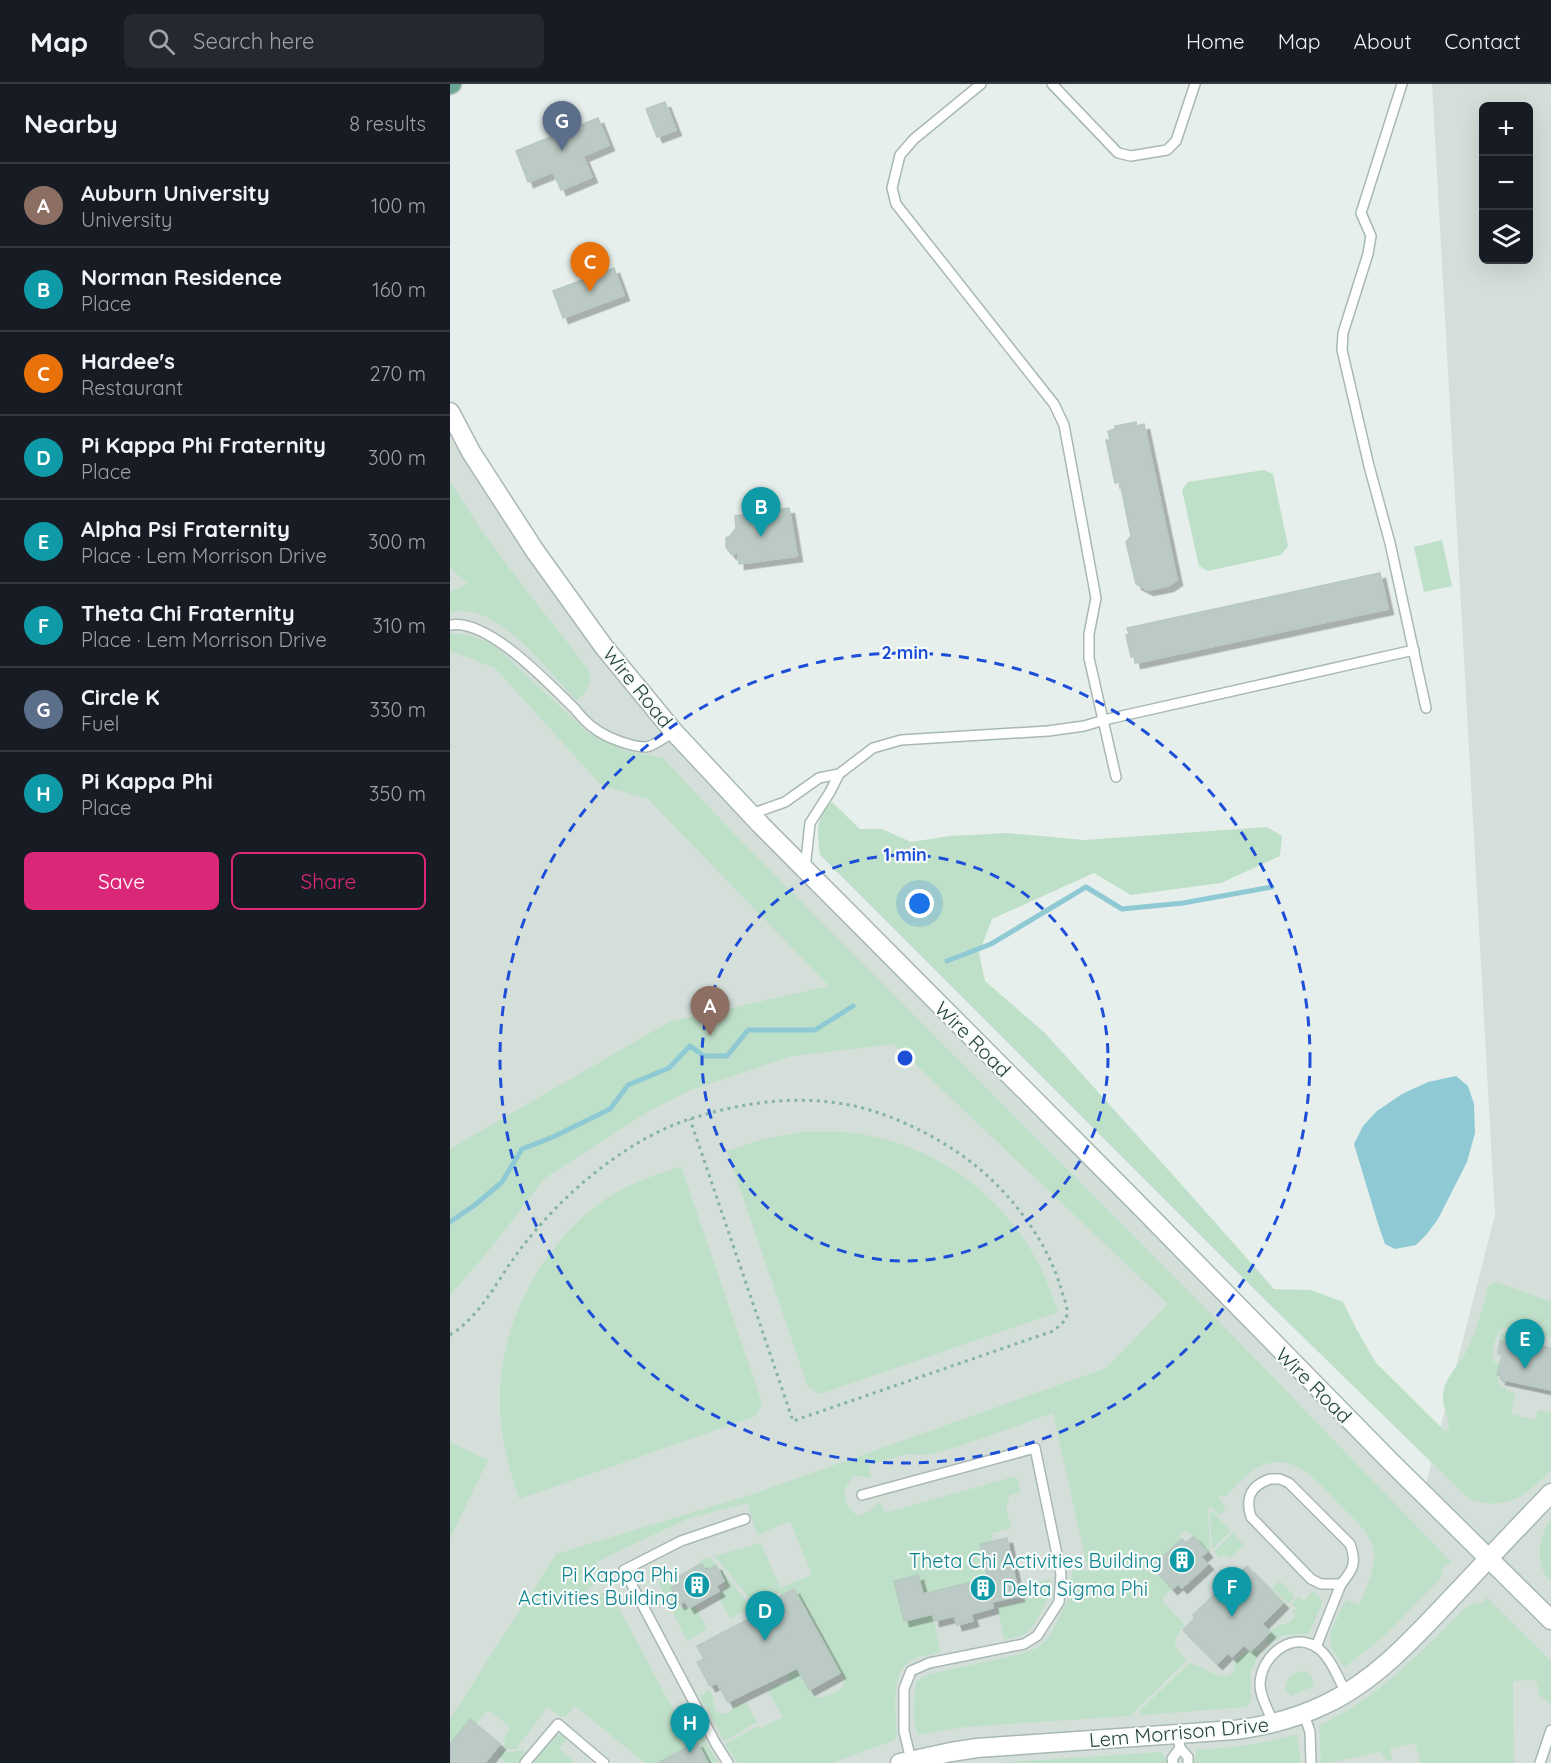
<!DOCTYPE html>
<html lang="en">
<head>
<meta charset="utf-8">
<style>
  :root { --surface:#171b24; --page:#242831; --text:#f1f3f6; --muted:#9ea1a6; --line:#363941; --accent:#db2777 }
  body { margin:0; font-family:Quicksand,sans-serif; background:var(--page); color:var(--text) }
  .controls { position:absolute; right:18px; top:18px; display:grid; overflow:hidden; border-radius:9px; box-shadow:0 6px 24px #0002 }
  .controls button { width:54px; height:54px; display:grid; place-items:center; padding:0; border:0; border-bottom:2px solid var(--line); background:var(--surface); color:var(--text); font:30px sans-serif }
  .you { position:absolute; left:470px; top:820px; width:21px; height:21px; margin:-15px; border:4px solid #fff; border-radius:50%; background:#1a73e8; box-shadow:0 0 0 9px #1a73e833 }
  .badge { display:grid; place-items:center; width:39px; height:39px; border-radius:50%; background:var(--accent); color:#fff; font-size:20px; font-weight:700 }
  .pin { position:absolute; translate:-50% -50px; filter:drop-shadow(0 2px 3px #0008) }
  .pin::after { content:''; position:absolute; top:32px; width:21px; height:18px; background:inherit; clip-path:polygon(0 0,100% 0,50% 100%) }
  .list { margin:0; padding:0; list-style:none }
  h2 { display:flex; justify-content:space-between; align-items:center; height:78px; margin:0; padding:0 24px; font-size:26px }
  h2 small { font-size:20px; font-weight:400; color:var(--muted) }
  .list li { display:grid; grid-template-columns:39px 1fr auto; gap:18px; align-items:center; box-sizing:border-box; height:84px; padding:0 24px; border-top:2px solid var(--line) }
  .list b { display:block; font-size:22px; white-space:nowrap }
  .list p { margin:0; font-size:20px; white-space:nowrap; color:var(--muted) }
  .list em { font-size:20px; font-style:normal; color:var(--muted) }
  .actions { display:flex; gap:12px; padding:18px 24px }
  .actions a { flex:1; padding:14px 0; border:2px solid var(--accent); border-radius:9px; text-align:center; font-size:21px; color:var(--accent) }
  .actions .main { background:var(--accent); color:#fff }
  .icon { flex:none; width:33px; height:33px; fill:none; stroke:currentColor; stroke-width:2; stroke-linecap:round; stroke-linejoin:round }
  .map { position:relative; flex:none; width:1101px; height:1679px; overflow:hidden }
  header { display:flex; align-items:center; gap:36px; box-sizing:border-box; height:84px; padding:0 30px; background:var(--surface); border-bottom:2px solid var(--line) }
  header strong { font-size:28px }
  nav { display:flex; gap:33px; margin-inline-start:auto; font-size:21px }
  .search { width:420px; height:54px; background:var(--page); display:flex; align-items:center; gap:15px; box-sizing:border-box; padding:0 21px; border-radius:9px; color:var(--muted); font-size:22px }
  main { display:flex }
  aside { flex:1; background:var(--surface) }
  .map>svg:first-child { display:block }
</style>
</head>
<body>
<header>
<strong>Map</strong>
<div class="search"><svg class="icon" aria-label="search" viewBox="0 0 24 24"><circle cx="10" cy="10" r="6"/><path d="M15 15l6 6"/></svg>Search here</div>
<nav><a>Home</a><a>Map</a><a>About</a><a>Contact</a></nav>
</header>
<main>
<aside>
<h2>Nearby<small>8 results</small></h2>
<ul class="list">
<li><span class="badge" style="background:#8d6e63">A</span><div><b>Auburn University</b><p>University</p></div><em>100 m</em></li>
<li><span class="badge" style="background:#0f9aa8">B</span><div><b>Norman Residence</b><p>Place</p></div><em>160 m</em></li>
<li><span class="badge" style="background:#e8710a">C</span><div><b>Hardee's</b><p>Restaurant</p></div><em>270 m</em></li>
<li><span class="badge" style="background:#0f9aa8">D</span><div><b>Pi Kappa Phi Fraternity</b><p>Place</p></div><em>300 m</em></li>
<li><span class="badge" style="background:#0f9aa8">E</span><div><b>Alpha Psi Fraternity</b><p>Place · Lem Morrison Drive</p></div><em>300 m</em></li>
<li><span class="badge" style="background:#0f9aa8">F</span><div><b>Theta Chi Fraternity</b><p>Place · Lem Morrison Drive</p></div><em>310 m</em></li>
<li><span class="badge" style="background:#5c6f8a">G</span><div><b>Circle K</b><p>Fuel</p></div><em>330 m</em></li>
<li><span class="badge" style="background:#0f9aa8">H</span><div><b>Pi Kappa Phi</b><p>Place</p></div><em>350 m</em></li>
</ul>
<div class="actions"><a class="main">Save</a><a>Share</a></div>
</aside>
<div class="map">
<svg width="1101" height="1679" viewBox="0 0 1101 1679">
  <defs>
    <filter id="shadow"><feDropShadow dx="5.5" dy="5.5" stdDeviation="0" flood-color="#0004"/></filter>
  </defs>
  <rect width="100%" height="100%" fill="#e6efeb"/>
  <path fill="#d4dfda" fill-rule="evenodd" d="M 982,0 L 1101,0 L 1101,1679 L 0,1679 L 0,328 L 21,368 L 224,648 L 973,1411 L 1045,1131 ZM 1034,22 L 1078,22 L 1078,176 L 1034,176 Z"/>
  <g fill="#bfe0c8">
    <polygon points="814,386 823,390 838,462 831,471 758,487 749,482 732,406 738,398"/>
    <path d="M 0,397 L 31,446 L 59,484 L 138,585 L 141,596 L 136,607 L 131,613 L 126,616 C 98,588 45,514 0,529 L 0,508 L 18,500 L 0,484 Z"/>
    <polygon points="992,456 1002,502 974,508 964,463"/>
    <path d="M 0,550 L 15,550 L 43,560 L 138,649 L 176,667 L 213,674 L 289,755 L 791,1260 L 1001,1478 L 999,1481 L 994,1481 L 990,1495 L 932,1554 L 896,1582 L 893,1582 L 882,1565 L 880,1556 L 881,1547 L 894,1519 L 897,1516 L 909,1521 C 915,1505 926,1486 924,1469 C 921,1448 904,1435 890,1421 C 864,1394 839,1360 799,1389 C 791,1396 783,1404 776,1412 L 771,1411 L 768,1414 L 776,1423 L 769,1431 L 761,1422 L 758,1425 L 760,1467 L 759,1469 L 737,1447 L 734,1447 L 729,1452 L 732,1455 L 709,1482 L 722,1505 L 713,1513 L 713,1518 L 735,1541 C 721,1558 722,1561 737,1576 L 680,1632 L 515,1643 L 468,1651 C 461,1635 464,1616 466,1599 L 471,1594 L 480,1590 L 567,1571 L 587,1564 L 600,1552 L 619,1513 L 622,1486 L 638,1486 L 603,1329 L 510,1362 L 478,1371 L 457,1370 L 419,1381 L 421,1394 L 404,1391 L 394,1406 L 397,1421 L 407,1432 L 420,1427 L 430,1417 L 435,1429 L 566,1392 L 571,1408 L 558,1412 L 559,1419 L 556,1421 L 561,1444 L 542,1449 L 543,1457 L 530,1460 L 538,1494 L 473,1510 L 468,1491 L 444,1497 L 454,1537 L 483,1530 L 490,1568 C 481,1570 470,1572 462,1576 C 439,1589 446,1631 447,1652 L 445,1656 L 381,1679 L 288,1679 L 275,1660 L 309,1642 L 310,1644 L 333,1633 L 318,1607 L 327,1600 L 333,1601 L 338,1598 L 339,1593 L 336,1584 L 340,1571 L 363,1613 C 372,1615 383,1610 392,1605 L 394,1596 L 344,1505 L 332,1512 L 329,1508 L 305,1521 L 265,1472 L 311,1459 L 330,1504 L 362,1491 L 340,1437 L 307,1451 L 297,1419 L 237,1435 L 146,1478 L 154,1496 L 136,1505 L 140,1513 C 146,1509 153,1510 160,1507 L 238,1654 L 249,1649 L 252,1651 L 268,1679 L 258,1679 L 247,1659 L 227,1679 L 195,1679 L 125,1622 L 115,1633 L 111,1633 L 98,1623 L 68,1662 L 69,1664 L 60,1665 L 53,1663 L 56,1659 L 53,1655 L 60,1643 L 38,1626 L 26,1640 L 19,1636 L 0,1660 L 0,1635 L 106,1470 L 303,1410 L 656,1284 L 718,1220 L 444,960 L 342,972 L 241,1006 L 199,1027 L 95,1094 L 36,1170 L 0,1211 L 0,1065 L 219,938 L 379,902 L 198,715 L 151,701 L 45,584 L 0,567 Z"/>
    <path d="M 382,718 L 410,745 L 432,745 L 461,758 L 500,752 L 558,749 L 634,756 L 817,743 L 832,752 L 830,772 L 771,799 L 681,811 L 644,789 L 542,835 L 529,869 L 535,897 L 595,949 L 740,1110 L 824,1205 L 861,1206 L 893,1218 L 906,1244 L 926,1279 L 996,1348 L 999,1345 C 999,1334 993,1324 993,1313 C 993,1293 1011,1281 1018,1264 C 1027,1245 1033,1224 1038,1202 L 1047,1198 L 1101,1218 L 1101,1254 L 1052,1244 C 1045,1251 1040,1270 1044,1278 L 1050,1280 L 1047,1299 L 1059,1307 L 1065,1309 L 1061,1330 L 1085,1336 L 1088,1326 L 1101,1328 L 1101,1386 C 1076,1412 1056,1428 1019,1415 L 807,1208 L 370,771 C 367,750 365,733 382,718 Z"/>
    <path d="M 351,1048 C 371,1048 391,1047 411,1050 C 476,1061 536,1099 573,1154 C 589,1176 599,1202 608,1228 L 370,1310 L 358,1303 L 277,1067 L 314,1055 Z"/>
    <path d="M 231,1082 L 312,1319 L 306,1332 L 69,1415 C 58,1382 50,1351 50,1317 C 49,1238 94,1155 160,1112 C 181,1098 208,1091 231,1082 Z"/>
    <polygon points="1056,1248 1080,1254 1079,1260 1058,1255 1057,1259 1050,1257 1051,1250"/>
    <polygon points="0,1358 38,1376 0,1454"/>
    <polygon points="762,1427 781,1447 762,1465 760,1429"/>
    <path d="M 1101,1433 L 1101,1498 C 1083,1480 1089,1453 1101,1433 Z"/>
    <polygon points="783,1449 794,1461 780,1474 774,1471 769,1473 764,1468"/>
    <path d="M 260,1473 L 301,1523 L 280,1535 L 268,1512 C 283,1503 272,1493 266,1482 L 256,1487 L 251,1476 Z"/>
    <polygon points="226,1488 228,1492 224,1495 221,1504 229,1520 236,1525 245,1521 257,1545 237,1557 208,1498"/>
    <path d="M 600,1495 L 602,1498 C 601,1511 588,1538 578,1547 C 572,1553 562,1554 554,1555 L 548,1523 L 575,1517 L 572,1502 Z"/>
    <polygon points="830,1497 845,1513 838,1520 822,1504"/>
    <polygon points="864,1508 871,1515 872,1519 859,1549 834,1551 818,1560 816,1559 818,1556 814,1553 823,1544 840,1538 845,1533 845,1530 842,1529 846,1524 841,1520 849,1512 854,1517 861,1509"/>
    <path d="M 1036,1513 L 1101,1577 L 1101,1620 L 1089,1611 L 1087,1599 L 1084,1596 L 1063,1597 L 1064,1679 L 971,1679 L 965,1659 L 940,1665 L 942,1675 L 938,1678 L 930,1668 L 879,1679 L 871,1679 L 869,1641 C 928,1615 971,1568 1016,1523 L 1026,1519 L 1035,1518 Z"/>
    <path d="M 804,1564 L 807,1567 L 809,1566 L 810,1567 L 801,1587 L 801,1616 L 796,1623 L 693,1631 L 690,1627 L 740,1578 C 744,1582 748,1581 753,1584 C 760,1588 778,1599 784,1586 C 785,1583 784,1579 785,1576 Z"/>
    <path d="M 855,1587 L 861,1592 L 864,1602 L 840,1612 L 840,1609 L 835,1606 C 836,1594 843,1587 855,1587 Z"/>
    <path d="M 259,1606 C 266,1613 262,1622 268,1629 L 279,1630 L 284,1623 L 296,1618 L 307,1638 L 274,1657 L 250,1612 Z"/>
    <path d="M 847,1650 L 851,1679 L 743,1679 L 747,1666 C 781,1664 815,1660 847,1650 Z"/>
    <polygon points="106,1651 112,1651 117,1655 109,1664 125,1679 83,1679"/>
    <polygon points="52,1666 60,1668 72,1666 74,1668 74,1673 68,1679 56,1679 48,1672"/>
    <polygon points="711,1668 718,1679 544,1679"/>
  </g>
  <polygon fill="#8ec9d4" points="1006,992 1018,1002 1024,1020 1025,1049 1017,1078 988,1135 977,1150 966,1161 945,1165 935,1160 928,1140 904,1060 913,1042 927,1027 952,1010 978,998"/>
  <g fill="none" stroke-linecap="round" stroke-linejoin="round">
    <g stroke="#8ec9d4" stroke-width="5">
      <polyline points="497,877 541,860 636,803 672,825 733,819 822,803"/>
      <polyline points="0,1138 25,1121 52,1098 72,1065 103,1053 160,1025 178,1001 219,984 240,962 254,972 277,972 298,946 365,946 403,922"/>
    </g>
  </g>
  <g fill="#bbcac4" stroke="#b8c9c2" stroke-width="1.5" filter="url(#shadow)">
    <polygon points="215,18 226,46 207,53 196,25"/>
    <polygon points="148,34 159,61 133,72 142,93 111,106 103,88 78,98 66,67"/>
    <polygon points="164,184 174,211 113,234 103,207"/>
    <polygon points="686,338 687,342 694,340 727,496 718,502 698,506 686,500 676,458 681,452 670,398 665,399 656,356 660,356 658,347 665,345 665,342"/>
    <polygon points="339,424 347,472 289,480 288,469 281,470 276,463 276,454 280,452 286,444 285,432"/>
    <polygon points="930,489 938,525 685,579 684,572 681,573 676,551 679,550 677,544"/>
    <polygon points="1058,1255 1101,1264 1101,1306 1050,1295 1051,1292 1047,1291 1052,1271 1048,1270 1050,1257 1057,1259"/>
    <polygon points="744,1452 757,1468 751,1473 758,1480 732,1504 728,1500 722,1505 705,1486 709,1482 706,1479 732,1455 736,1459"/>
    <polygon points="557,1454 569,1512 542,1518 543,1524 521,1530 523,1537 507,1541 504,1532 484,1537 483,1530 454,1537 444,1497 468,1491 473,1510 538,1494 530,1460"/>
    <polygon points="252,1479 256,1487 266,1481 274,1497 266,1502 269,1507 239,1524 235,1517 229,1520 221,1504 227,1500 224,1495"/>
    <polygon points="797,1482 833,1519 812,1540 820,1548 801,1567 794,1561 782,1573 778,1569 767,1580 733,1546 745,1534 743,1531 783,1492 785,1494"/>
    <polygon points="344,1505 390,1589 359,1606 347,1584 278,1618 267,1599 260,1602 247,1578 254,1575 247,1562 316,1526 314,1521"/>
    <polygon points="20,1635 50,1660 35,1679 0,1679 0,1660"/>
    <polygon points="247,1658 258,1679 208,1679 232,1666"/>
  </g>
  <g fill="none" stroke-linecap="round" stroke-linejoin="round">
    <defs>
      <g id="service">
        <polyline points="531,0 464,55 450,71 442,104 446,120 604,320 614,341 646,514 639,550 639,574 666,693"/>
        <polyline points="602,0 668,69 681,72 717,66 726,57 745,0"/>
        <polyline points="952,0 911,129 921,152 918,170 893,249 892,266 919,382 940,459 976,624"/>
        <path d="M 0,541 C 38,534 98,599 124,624 C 130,631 136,639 144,644 C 155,653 181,663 196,663 C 204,662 216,652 224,648"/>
        <polyline points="301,730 335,718 369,694 389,690 423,664 451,656 598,647 634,642 654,636 964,566"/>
        <polyline points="355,785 360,739 380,708 389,690"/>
        <path d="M 820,1395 L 830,1395 L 839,1399 L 900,1460 C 907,1479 903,1486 891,1500 L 871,1500 L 861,1495 L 801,1433 C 795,1414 800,1402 820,1395 Z"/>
        <polyline points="412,1411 585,1364 611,1490 609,1518 587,1552 574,1560 479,1579 461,1587 454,1605 454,1647 461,1676"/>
        <polyline points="866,1563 891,1500"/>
        <polyline points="854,1630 860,1648 861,1679"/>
        <path d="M 824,1640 C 819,1628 810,1613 810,1600 C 811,1573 839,1548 865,1562 C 880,1571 888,1594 896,1609"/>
        <polyline points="728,1651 730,1664 738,1673 738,1679"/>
        <polyline points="75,1679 108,1640 154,1679"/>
        <polyline points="278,1679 266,1660 174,1486 231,1457 295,1435"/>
        <polyline points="723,1679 722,1675 730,1664"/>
        <polyline points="1090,1679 1101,1646"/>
      </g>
      <g id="tertiary">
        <polyline points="0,328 21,368 85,467 154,563 224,648 310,740 686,1118 939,1376 1101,1536"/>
        <path d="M 450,1679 L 501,1668 L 527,1664 L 785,1646 C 817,1642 847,1634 876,1620 C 929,1595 970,1547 1010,1505 C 1040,1473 1070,1441 1101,1409"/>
      </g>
      <polyline id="primary" points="0,1 2,0"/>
    </defs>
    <use href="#service" stroke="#a8b8b2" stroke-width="12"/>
    <use href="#tertiary" stroke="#a8b8b2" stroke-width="21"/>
    <use href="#primary" stroke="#c2cac8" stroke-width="21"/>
    <path stroke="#86b3a5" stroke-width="3" stroke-dasharray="3 4.5" stroke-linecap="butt" d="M 0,1251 C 32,1231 47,1196 69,1167 C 110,1112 177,1054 243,1034 C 297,1017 354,1010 409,1023 C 449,1033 494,1056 526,1082 C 564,1113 599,1160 612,1208 C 614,1215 618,1223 617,1230 C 616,1238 609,1242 603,1247 L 343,1337 L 240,1035"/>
    <use href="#service" stroke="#fff" stroke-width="9"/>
    <use href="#tertiary" stroke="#fff" stroke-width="18"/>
    <use href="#primary" stroke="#6aa596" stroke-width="18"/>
  </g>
  <g fill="none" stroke="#1d4ed8" stroke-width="3" stroke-dasharray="10 8">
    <circle cx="455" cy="974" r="203"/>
    <circle cx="455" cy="974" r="405"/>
  </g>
  <defs>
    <symbol id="building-disc" viewBox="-11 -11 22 22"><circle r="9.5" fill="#0f9aa8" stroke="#f7fbf9"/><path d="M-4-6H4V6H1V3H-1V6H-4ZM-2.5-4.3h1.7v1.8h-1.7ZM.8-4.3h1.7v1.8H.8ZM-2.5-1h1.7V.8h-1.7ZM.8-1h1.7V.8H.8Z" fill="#fff"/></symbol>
  </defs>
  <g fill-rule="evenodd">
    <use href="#building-disc" x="717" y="1461" width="30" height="30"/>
    <use href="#building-disc" x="232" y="1486" width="30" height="30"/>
    <use href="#building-disc" x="518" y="1489" width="30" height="30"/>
  </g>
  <g text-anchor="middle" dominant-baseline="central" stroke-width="4.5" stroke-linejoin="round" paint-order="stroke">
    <g font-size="20" fill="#24423a" stroke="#f7fbf9">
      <text transform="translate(188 603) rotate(51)">Wire Road</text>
      <text transform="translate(523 955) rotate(45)">Wire Road</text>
      <text transform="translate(864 1301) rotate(45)">Wire Road</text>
      <text transform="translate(729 1648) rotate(-5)">Lem Morrison Drive</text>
    </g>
    <g font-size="20" fill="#0d838f" stroke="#f7fbf9" text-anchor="end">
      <text x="712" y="1476">Theta Chi Activities Building</text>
      <text x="228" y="1490">Pi Kappa Phi<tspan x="228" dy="23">Activities Building</tspan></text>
      <text x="552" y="1504" text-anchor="start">Delta Sigma Phi</text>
    </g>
  </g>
  <circle cx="455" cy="974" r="9" fill="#1d4ed8" stroke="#f7fbf9" stroke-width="3"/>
  <g font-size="18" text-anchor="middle" font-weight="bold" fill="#1d4ed8" stroke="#f7fbf9" stroke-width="4.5" stroke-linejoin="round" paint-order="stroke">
    <text x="455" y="575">2 min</text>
    <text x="455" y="777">1 min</text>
  </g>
</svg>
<div class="controls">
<button>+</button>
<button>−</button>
<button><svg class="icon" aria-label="layers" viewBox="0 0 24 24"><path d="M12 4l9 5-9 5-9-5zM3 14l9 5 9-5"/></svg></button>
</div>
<div class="you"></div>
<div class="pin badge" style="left:260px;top:952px;background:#8d6e63">A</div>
<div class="pin badge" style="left:311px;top:453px;background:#0f9aa8">B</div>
<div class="pin badge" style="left:140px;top:208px;background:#e8710a">C</div>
<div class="pin badge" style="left:315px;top:1557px;background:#0f9aa8">D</div>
<div class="pin badge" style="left:1075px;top:1285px;background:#0f9aa8">E</div>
<div class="pin badge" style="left:782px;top:1533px;background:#0f9aa8">F</div>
<div class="pin badge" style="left:112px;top:67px;background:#5c6f8a">G</div>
<div class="pin badge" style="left:240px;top:1669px;background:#0f9aa8">H</div>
</div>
</main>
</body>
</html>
